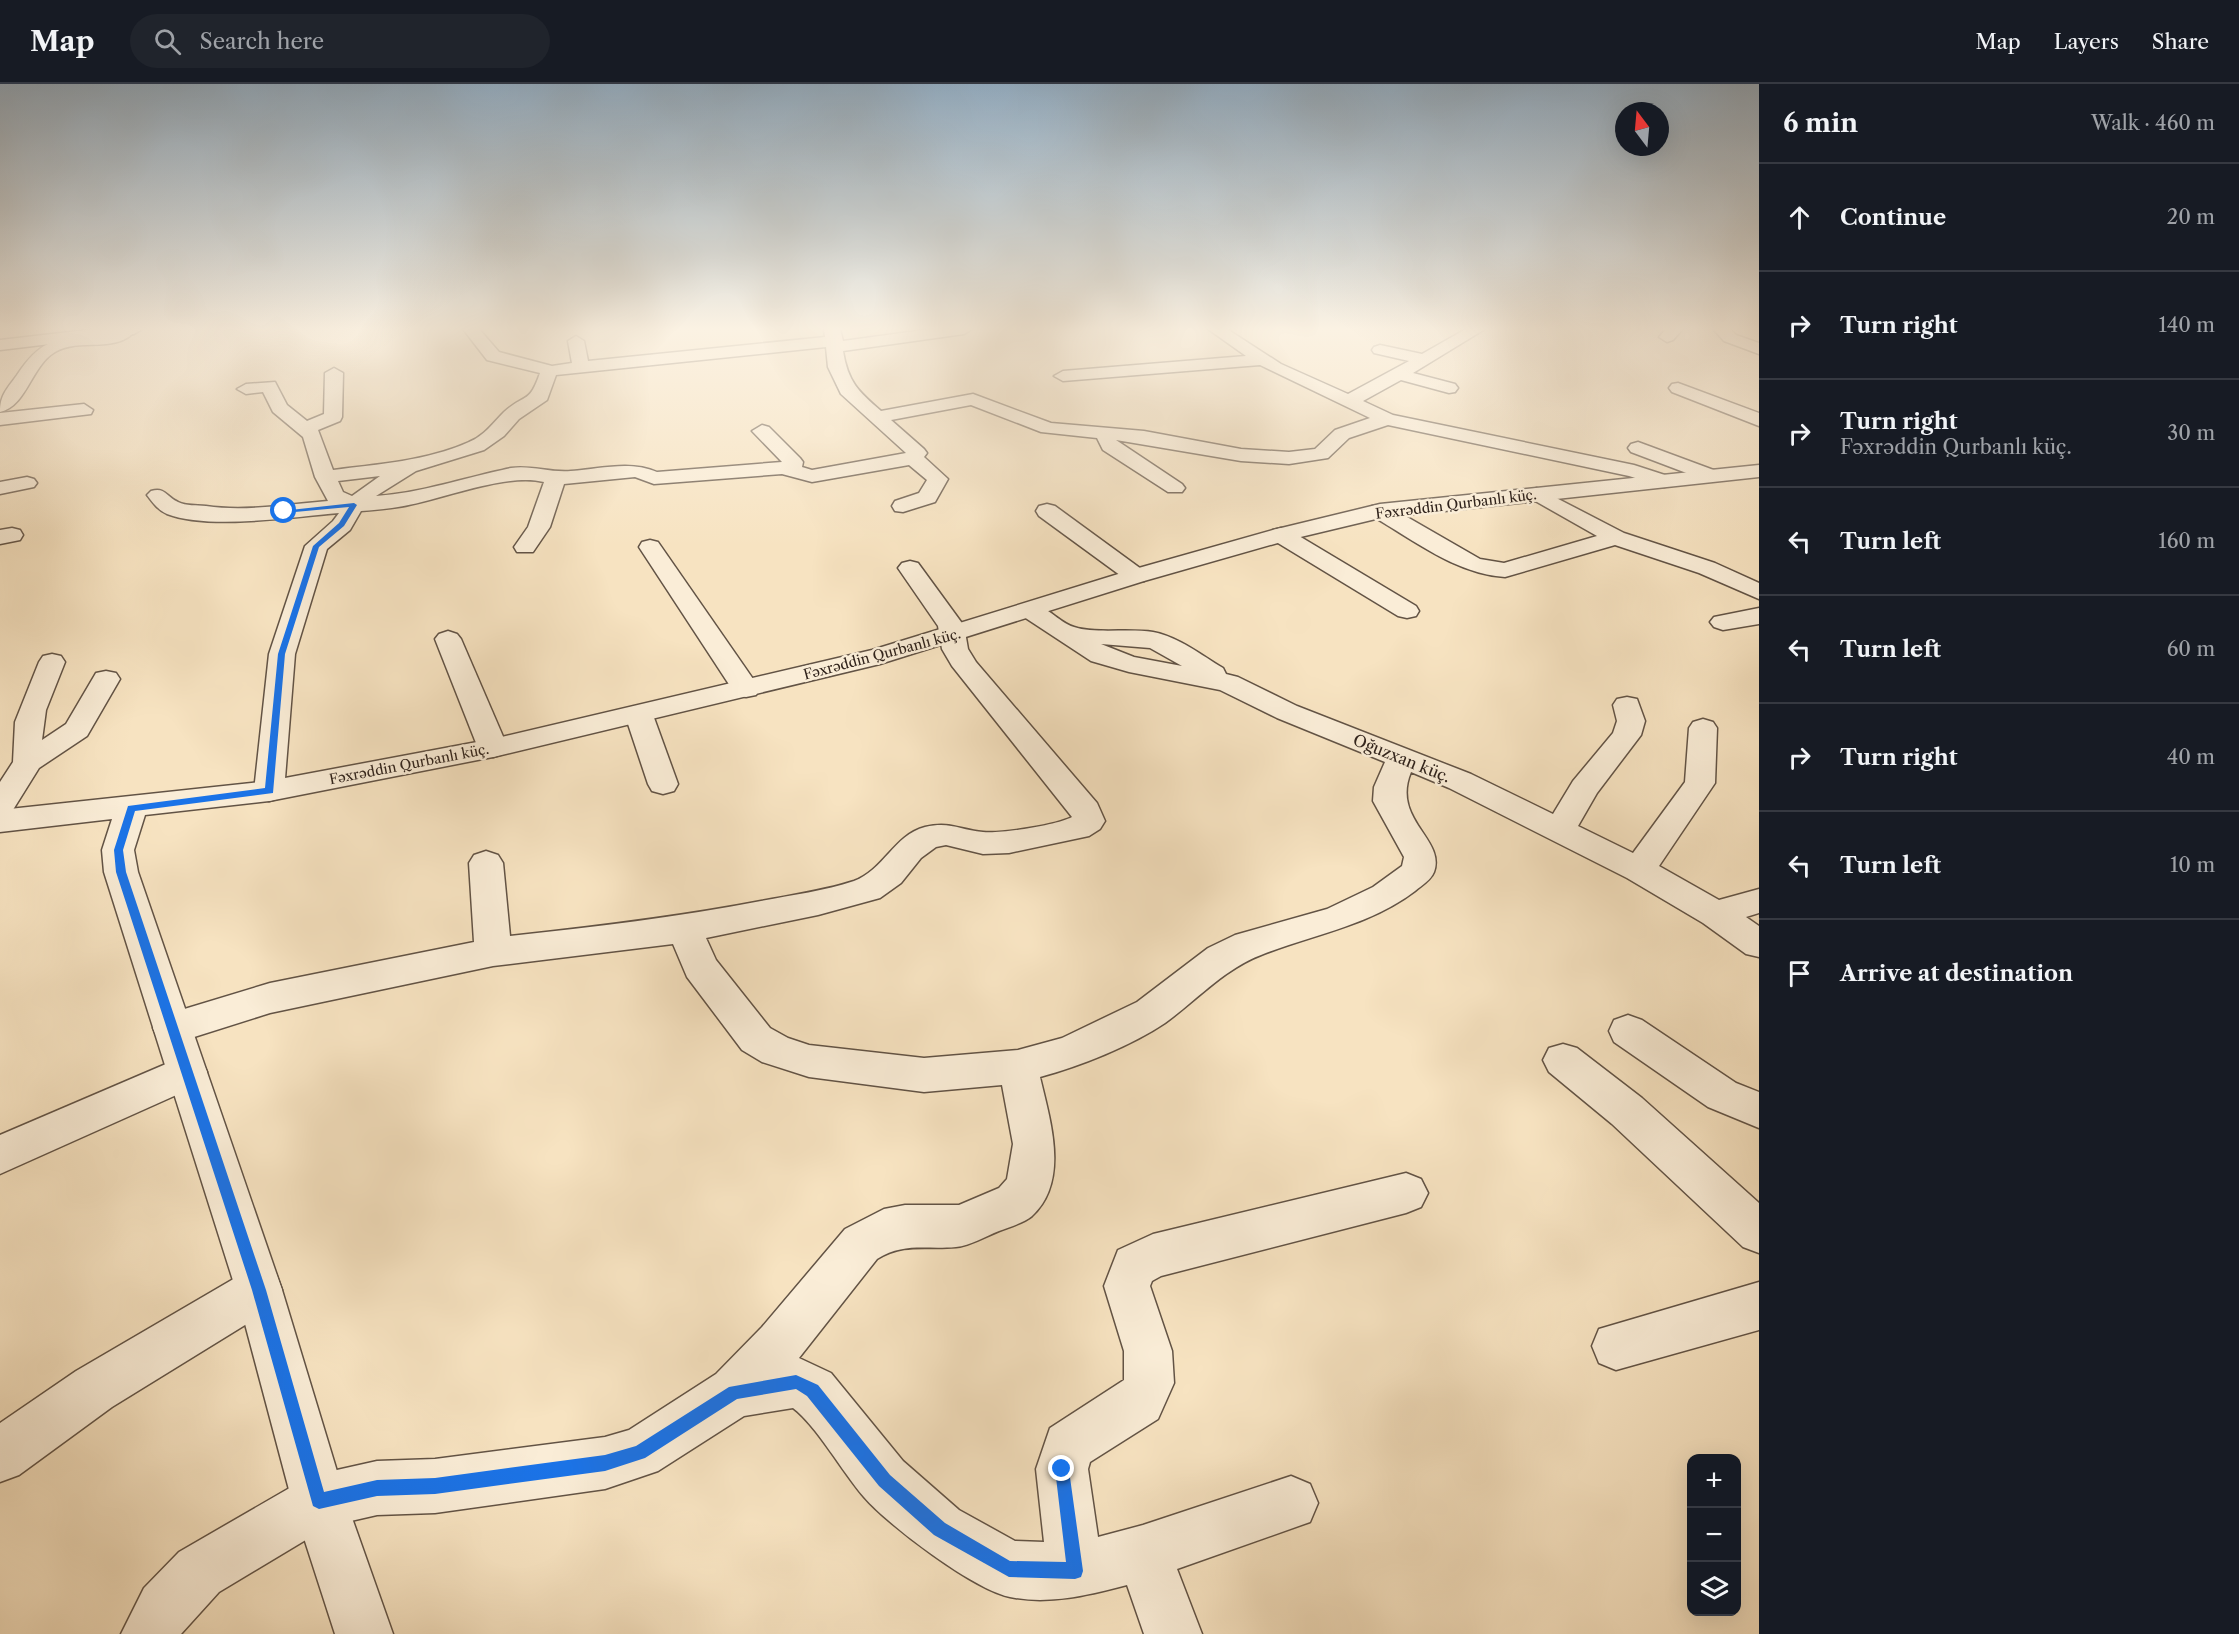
<!DOCTYPE html>
<html lang="en">
<head>
<meta charset="utf-8">
<style>
  :root { --surface:#171b24; --page:#20242c; --text:#f1f3f6; --muted:#9ea1a6; --line:#363941 }
  body { margin:0; font-family:"Libre Caslon Text",serif; background:var(--page); color:var(--text) }
  .controls { position:absolute; right:18px; bottom:18px; display:grid; overflow:hidden; border-radius:12px; box-shadow:0 6px 24px #0002 }
  .controls button { width:54px; height:54px; display:grid; place-items:center; padding:0; border:0; border-bottom:2px solid var(--line); background:var(--surface); color:var(--text); font:30px sans-serif }
  .compass { position:absolute; left:1615px; top:18px; width:54px; height:54px; border-radius:50%; background:var(--surface); box-shadow:0 6px 24px #0002; rotate:344deg }
  .stop { position:absolute; width:18px; height:18px; margin:-14px; border:4px solid #1a73e8; border-radius:50%; background:#fff }
  .stop.end { background:#1a73e8; border-color:#fff; box-shadow:0 2px 6px #0008 }
  .list { margin:0; padding:0; list-style:none }
  h2 { display:flex; justify-content:space-between; align-items:center; height:78px; margin:0; padding:0 24px; font-size:26px }
  h2 small { font-size:20px; font-weight:400; color:var(--muted) }
  .list li { display:grid; grid-template-columns:39px 1fr auto; gap:18px; align-items:center; box-sizing:border-box; height:108px; padding:0 24px; border-top:2px solid var(--line) }
  .list b { display:block; font-size:22px; white-space:nowrap }
  .list p { margin:0; font-size:20px; white-space:nowrap; color:var(--muted) }
  .list em { font-size:20px; font-style:normal; color:var(--muted) }
  .icon { flex:none; width:33px; height:33px; fill:none; stroke:currentColor; stroke-width:2; stroke-linecap:round; stroke-linejoin:round }
  .map { position:relative; flex:none; width:1759px; height:1550px; overflow:hidden }
  header { display:flex; align-items:center; gap:36px; box-sizing:border-box; height:84px; padding:0 30px; background:var(--surface); border-bottom:2px solid var(--line) }
  header strong { font-size:28px }
  nav { display:flex; gap:33px; margin-inline-start:auto; font-size:21px }
  .search { width:420px; height:54px; background:var(--page); display:flex; align-items:center; gap:15px; box-sizing:border-box; padding:0 21px; border-radius:33px; color:var(--muted); font-size:22px }
  main { display:flex }
  aside { flex:1; background:var(--surface) }
  .map>svg:first-child { display:block }
</style>
</head>
<body>
<header>
<strong>Map</strong>
<div class="search"><svg class="icon" aria-label="search" viewBox="0 0 24 24"><circle cx="10" cy="10" r="6"/><path d="M15 15l6 6"/></svg>Search here</div>
<nav><a>Map</a><a>Layers</a><a>Share</a></nav>
</header>
<main>
<div class="map">
<svg width="1759" height="1550" viewBox="0 0 1759 1550">
  <rect width="100%" height="100%" fill="#f7e3c1"/>
  <filter id="stains"><feTurbulence type="fractalNoise" baseFrequency=".00333" numOctaves="4"/><feColorMatrix values="0 0 0 0 .2 0 0 0 0 .09 0 0 0 0 .02 0 0 0 .5 -.17"/></filter>
  <radialGradient id="worn" r=".72"><stop offset=".6" stop-color="#630" stop-opacity="0"/><stop offset="1" stop-color="#630" stop-opacity=".3"/></radialGradient>
  <g fill="none" stroke-linecap="round" stroke-linejoin="round">
    <defs>
      <g id="minor">
        <path d="M 119,245 L 137,245 C 117,271 79,253 55,268 C 31,282 27,322 0,328 C 0,311 7,305 17,291 C 39,258 53,254 92,252 C 102,251 111,251 119,245 Z"/>
        <path d="M 463,245 L 479,245 L 499,268 L 552,282 L 572,279 L 568,257 L 576,252 L 584,257 L 588,277 L 825,253 L 824,245 L 840,245 L 843,257 L 931,245 L 972,245 L 964,250 L 843,267 C 848,298 858,307 881,327 L 973,310 L 1051,339 L 1144,347 L 1241,365 L 1289,368 L 1315,365 L 1335,346 L 1370,334 L 1260,281 L 1063,297 L 1054,292 L 1063,287 L 1246,272 L 1208,245 L 1227,245 L 1281,280 L 1348,310 L 1409,277 L 1374,269 L 1372,266 L 1374,263 L 1380,261 L 1422,270 L 1466,245 L 1485,245 L 1413,289 L 1455,300 L 1458,304 L 1455,308 L 1449,309 L 1401,296 L 1363,317 L 1393,331 L 1634,381 L 1671,393 L 1674,397 L 1671,401 L 1664,403 L 1629,392 L 1388,341 L 1349,354 L 1328,374 L 1289,380 L 1241,377 L 1116,356 L 1182,400 L 1185,404 L 1182,408 L 1168,408 L 1103,366 L 1097,354 L 1041,348 L 971,321 L 891,336 L 924,365 L 927,369 L 924,373 L 948,395 L 935,418 L 903,428 L 895,427 L 892,422 L 895,417 L 919,409 L 927,396 L 909,381 L 812,398 L 782,390 L 654,400 L 635,393 L 564,400 L 550,443 L 533,468 L 517,468 L 514,463 L 528,443 L 544,398 C 506,388 438,417 398,423 C 386,425 374,426 361,427 L 350,446 L 327,465 L 295,570 L 284,707 L 280,714 L 269,717 L 258,714 L 254,707 L 269,570 L 305,462 L 333,437 L 339,429 C 293,433 209,446 167,430 C 158,426 153,419 147,411 L 151,407 C 166,403 166,413 178,418 C 186,422 197,421 206,422 C 246,428 288,420 328,417 L 315,393 L 303,353 L 273,328 L 263,308 L 246,310 L 237,305 L 246,300 L 275,298 L 287,321 L 307,337 L 324,330 L 325,289 L 334,284 L 343,289 L 342,333 L 340,337 L 318,346 L 333,386 C 379,380 426,377 469,358 C 484,352 493,339 504,328 C 525,309 529,321 540,289 L 487,276 ZM 826,263 L 828,283 L 841,310 L 906,369 L 812,386 L 802,383 L 803,378 L 800,374 L 769,343 L 762,341 L 752,347 L 782,378 L 657,388 C 630,376 599,385 571,387 C 550,389 532,381 511,384 C 466,393 422,409 376,412 L 416,387 L 484,366 L 504,352 L 519,335 L 547,316 L 556,291 ZM 380,392 L 352,412 L 343,408 L 338,397 Z"/>
        <polygon points="1666,245 1683,245 1673,256 1667,258 1659,253"/>
        <polygon points="1713,245 1730,245 1736,251 1759,259 1759,270 1724,257"/>
        <polygon points="1678,299 1759,329 1759,342 1672,308 1669,304 1672,300"/>
        <polygon points="84,320 93,326 91,330 0,341 0,329"/>
        <polygon points="1638,358 1719,388 1722,392 1719,396 1705,396 1631,368 1628,364 1631,360"/>
        <polygon points="27,393 34,395 37,399 34,403 0,410 0,398"/>
        <path d="M 1537,404 L 1624,449 L 1715,479 L 1759,499 L 1759,515 L 1699,489 L 1615,461 L 1505,493 C 1456,490 1414,456 1372,432 L 1369,427 L 1372,422 L 1388,422 L 1480,475 L 1504,479 L 1597,452 L 1530,414 L 1526,410 L 1530,406 Z"/>
        <polygon points="1047,420 1055,422 1144,487 1148,492 1144,497 1128,497 1039,432 1036,427 1039,422"/>
        <polygon points="12,444 20,446 23,451 20,456 0,460 0,446"/>
        <polygon points="1281,444 1289,446 1416,522 1419,527 1416,532 1407,534 1398,532 1273,456 1270,451 1273,446"/>
        <polygon points="650,456 658,458 760,605 756,611 746,613 736,611 732,605 639,463 642,458"/>
        <path d="M 910,477 L 918,479 L 964,542 L 968,565 L 976,578 L 1097,719 L 1105,737 L 1100,745 L 1089,752 L 1009,769 L 983,770 L 946,761 L 936,763 L 921,774 L 901,799 L 880,814 L 818,831 L 706,854 L 716,876 L 770,944 L 788,954 L 809,961 L 924,974 L 1018,966 L 1062,954 L 1137,918 L 1208,864 L 1235,851 L 1327,825 L 1373,803 L 1402,782 L 1404,773 L 1373,717 L 1374,703 L 1385,678 L 1277,634 L 1220,606 L 1129,588 L 1091,577 L 1021,531 L 1018,526 L 1021,521 C 1044,515 1055,537 1074,543 C 1095,550 1130,544 1153,548 C 1179,553 1201,571 1223,584 L 1226,590 L 1238,593 L 1297,622 L 1471,690 L 1553,730 L 1573,697 L 1613,649 L 1617,637 L 1613,621 L 1617,615 L 1627,613 L 1637,615 L 1645,637 L 1641,651 L 1597,709 L 1578,742 L 1633,769 L 1685,698 L 1689,644 L 1693,638 L 1703,635 L 1713,638 L 1717,644 L 1715,699 L 1659,782 L 1719,816 L 1759,805 L 1759,829 L 1746,833 L 1759,842 L 1759,873 L 1746,870 L 1703,839 L 1627,794 L 1449,704 L 1411,688 C 1391,736 1446,755 1434,788 C 1431,796 1422,801 1415,807 C 1369,842 1314,850 1261,871 C 1224,885 1197,916 1165,939 C 1131,962 1080,982 1040,993 C 1050,1036 1070,1097 1032,1132 C 1024,1139 1009,1143 999,1147 C 986,1152 970,1162 956,1163 C 925,1166 905,1158 877,1175 L 799,1274 L 831,1289 L 903,1377 L 959,1426 L 1015,1457 L 1044,1458 L 1036,1385 L 1050,1344 L 1124,1296 L 1124,1267 L 1104,1202 L 1118,1166 L 1153,1150 L 1406,1089 L 1421,1095 L 1428,1109 L 1421,1123 L 1406,1129 L 1161,1192 L 1152,1197 L 1150,1202 L 1172,1267 L 1174,1299 L 1158,1335 L 1090,1378 L 1088,1385 L 1098,1453 L 1143,1441 L 1291,1392 L 1310,1400 L 1318,1419 L 1310,1438 L 1177,1485 L 1202,1550 L 1144,1550 L 1127,1501 C 1089,1511 1049,1521 1010,1513 C 974,1506 888,1441 864,1413 C 843,1389 816,1341 793,1324 L 744,1332 L 658,1387 L 605,1405 L 435,1429 L 377,1431 L 329,1442 L 219,1508 L 181,1550 L 121,1550 L 144,1504 L 179,1468 L 300,1398 L 319,1390 L 377,1377 L 435,1375 L 605,1353 L 629,1346 L 716,1290 L 762,1243 L 845,1145 L 884,1125 L 905,1121 L 959,1121 L 999,1104 L 1007,1095 L 1013,1060 L 1002,1001 L 924,1008 L 809,993 L 762,978 L 742,966 L 687,893 L 673,860 L 493,882 L 270,929 L 172,960 L 158,955 L 153,944 L 158,933 L 270,899 L 474,858 L 469,779 L 474,771 L 486,767 L 498,771 L 503,779 L 510,852 C 594,843 678,833 761,817 C 792,811 824,807 854,797 C 884,786 894,751 925,743 C 950,737 960,746 983,748 C 1001,750 1057,741 1072,733 L 952,582 L 942,565 L 938,542 L 898,484 L 902,479 ZM 1101,560 L 1150,564 L 1182,582 L 1134,573 Z"/>
        <polygon points="1759,524 1759,540 1723,546 1714,543 1710,538 1714,533"/>
        <polygon points="448,547 457,550 461,555 508,664 503,670 493,673 483,670 478,664 435,555 439,550"/>
        <polygon points="52,570 61,572 65,578 46,626 42,656 66,640 96,589 106,587 116,589 120,595 87,652 39,684 11,729 0,732 0,698 13,678 15,638 39,578 43,572"/>
        <polygon points="639,623 649,625 653,631 678,700 674,707 663,710 652,707 648,700 625,631 629,625"/>
        <polygon points="1628,931 1642,936 1736,999 1759,1008 1759,1044 1708,1023 1614,958 1609,947 1614,936"/>
        <polygon points="1563,960 1577,964 1642,1014 1759,1119 1759,1169 1743,1163 1612,1040 1549,988 1543,976 1549,964"/>
        <polygon points="187,971 201,976 207,988 201,1000 0,1090 0,1051"/>
        <polygon points="259,1183 276,1190 282,1206 276,1222 112,1323 19,1391 0,1398 0,1339 76,1287 242,1190"/>
        <polygon points="1759,1198 1759,1246 1616,1286 1599,1279 1592,1262 1599,1245"/>
      </g>
      <polygon id="tertiary" points="1759,381 1759,393 1380,434 1288,456 1144,497 880,580 493,673 269,717 145,731 134,766 138,788 282,1206 346,1417 393,1550 335,1550 292,1417 236,1206 104,788 102,766 112,735 0,748 0,726 269,697 493,655 872,566 1128,487 1273,446 1380,420"/>
      <polygon id="secondary" points="95,245 142,245 134,250 0,266 0,256"/>
    </defs>
    <use href="#minor" stroke="#625345" stroke-width="3"/>
    <use href="#tertiary" stroke="#625345" stroke-width="3"/>
    <use href="#secondary" stroke="#30231c" stroke-width="3"/>
    <use href="#minor" fill="#faedd7" fill-rule="evenodd"/>
    <use href="#tertiary" fill="#faedd7" fill-rule="evenodd"/>
    <use href="#secondary" fill="#faedd7" fill-rule="evenodd"/>
  </g>
  <linearGradient id="sky" x2="0" y2="1"><stop stop-color="#93adc2"/><stop offset="0.53" stop-color="#fbf2e3"/><stop offset="1" stop-color="#fbf2e3" stop-opacity="0"/></linearGradient>
  <rect width="1759" height="462" fill="url(#sky)"/>
  <polygon fill="#1a73e8" points="354,419 357,421 344,442 319,463 285,570 273,709 135,727 123,766 126,788 266,1206 324,1408 377,1396 435,1394 605,1371 636,1362 729,1303 796,1291 818,1301 890,1391 945,1439 1010,1477 1066,1478 1055,1385 1057,1379 1062,1377 1068,1379 1083,1487 1081,1493 1075,1495 1009,1493 934,1451 879,1402 807,1312 796,1305 737,1315 645,1374 605,1387 435,1410 377,1412 319,1425 313,1422 252,1206 116,788 114,766 128,722 265,704 278,570 313,462 339,439 349,423 284,429 281,427"/>
  <g text-anchor="middle" dominant-baseline="central" stroke-width="5" stroke-linejoin="round" paint-order="stroke">
    <g font-size="14" fill="#30231c" stroke="#faedd7">
      <text transform="translate(1456 420) rotate(-7)">Fəxrəddin Qurbanlı küç.</text>
      <text transform="translate(882 570) rotate(-15)">Fəxrəddin Qurbanlı küç.</text>
      <text transform="translate(409 680) rotate(-11)">Fəxrəddin Qurbanlı küç.</text>
    </g>
    <g font-size="16" fill="#30231c" stroke="#faedd7">
      <text transform="translate(1402 674) rotate(22)">Oğuzxan küç.</text>
    </g>
  </g>
  <rect width="100%" height="100%" filter="url(#stains)"/>
  <rect width="100%" height="100%" fill="url(#worn)"/>
</svg>
<div class="controls">
<button>+</button>
<button>−</button>
<button><svg class="icon" aria-label="layers" viewBox="0 0 24 24"><path d="M12 4l9 5-9 5-9-5zM3 14l9 5 9-5"/></svg></button>
</div>
<svg class="compass" viewBox="-18 -18 36 36"><path d="M0-13l5 13h-10z" fill="#e53935"/><path d="M0 13l5-13h-10z" fill="#9ea1a6"/></svg>
<div class="stop" style="left:284px;top:427px"></div>
<div class="stop end" style="left:1062px;top:1385px"></div>
</div>
<aside>
<h2>6 min<small>Walk · 460 m</small></h2>
<ul class="list">
<li><svg class="icon" aria-label="ahead" viewBox="0 0 24 24"><path d="M12 20V5M6 11l6-6 6 6"/></svg><div><b>Continue</b></div><em>20 m</em></li>
<li><svg class="icon" aria-label="right" viewBox="0 0 24 24"><path d="M7 20v-9h11M14 6l5 5-5 5"/></svg><div><b>Turn right</b></div><em>140 m</em></li>
<li><svg class="icon" aria-label="right" viewBox="0 0 24 24"><path d="M7 20v-9h11M14 6l5 5-5 5"/></svg><div><b>Turn right</b><p>Fəxrəddin Qurbanlı küç.</p></div><em>30 m</em></li>
<li><svg class="icon" aria-label="left" viewBox="0 0 24 24"><path d="M17 20v-9H6M10 6l-5 5 5 5"/></svg><div><b>Turn left</b></div><em>160 m</em></li>
<li><svg class="icon" aria-label="left" viewBox="0 0 24 24"><path d="M17 20v-9H6M10 6l-5 5 5 5"/></svg><div><b>Turn left</b></div><em>60 m</em></li>
<li><svg class="icon" aria-label="right" viewBox="0 0 24 24"><path d="M7 20v-9h11M14 6l5 5-5 5"/></svg><div><b>Turn right</b></div><em>40 m</em></li>
<li><svg class="icon" aria-label="left" viewBox="0 0 24 24"><path d="M17 20v-9H6M10 6l-5 5 5 5"/></svg><div><b>Turn left</b></div><em>10 m</em></li>
<li><svg class="icon" aria-label="arrive" viewBox="0 0 24 24"><path d="M6 21V4h12l-3 4 3 4H6"/></svg><div><b>Arrive at destination</b></div></li>
</ul>
</aside>
</main>
</body>
</html>
